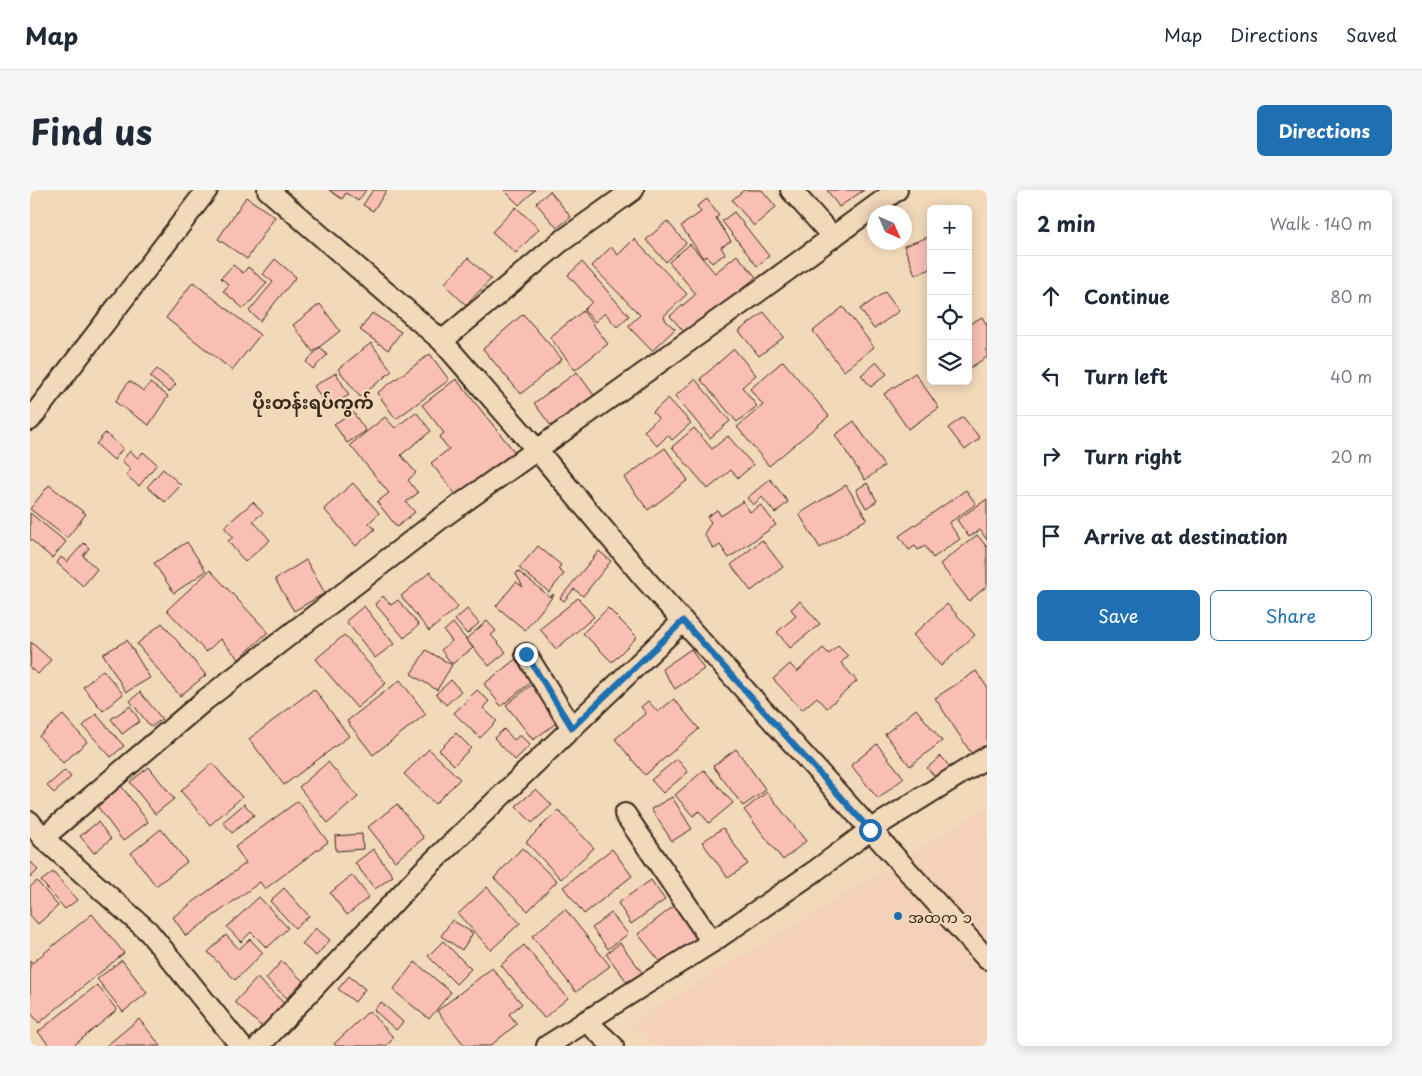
<!DOCTYPE html>
<html lang="en">
<head>
<meta charset="utf-8">
<style>
  :root { --surface:#fff; --page:#f6f6f7; --text:#1f2937; --muted:#747a83; --line:#e0e1e3; --accent:#1f6fb2 }
  body { margin:0; font-family:"Playpen Sans","Noto Sans Myanmar",sans-serif; background:var(--page); color:var(--text) }
  .controls { position:absolute; right:15px; top:15px; display:grid; overflow:hidden; border-radius:8px; box-shadow:0 2px 12px #0003 }
  .controls button { width:45px; height:45px; display:grid; place-items:center; padding:0; border:0; border-bottom:1px solid var(--line); background:var(--surface); color:var(--text); font:25px sans-serif }
  .compass { position:absolute; left:837px; top:15px; width:45px; height:45px; border-radius:50%; background:var(--surface); box-shadow:0 2px 12px #0003; rotate:135deg }
  .stop { position:absolute; width:15px; height:15px; margin:-11px; border:4px solid #1f6fb2; border-radius:50%; background:#fff }
  .stop.end { background:#1f6fb2; border-color:#fff; box-shadow:0 1px 5px #0008 }
  .list { margin:0; padding:0; list-style:none }
  h2 { display:flex; justify-content:space-between; align-items:center; height:65px; margin:0; padding:0 20px; font-size:21px }
  h2 small { font-size:16px; font-weight:400; color:var(--muted) }
  .list li { display:grid; grid-template-columns:32px 1fr auto; gap:15px; align-items:center; box-sizing:border-box; height:80px; padding:0 20px; border-top:1px solid var(--line) }
  .list b { display:block; font-size:19px; white-space:nowrap }
  .list em { font-size:16px; font-style:normal; color:var(--muted) }
  .actions { display:flex; gap:10px; padding:15px 20px }
  .actions a { flex:1; padding:11px 0; border:1px solid var(--accent); border-radius:8px; text-align:center; font-size:18px; color:var(--accent) }
  .actions .main { background:var(--accent); color:#fff }
  .icon { flex:none; width:28px; height:28px; fill:none; stroke:currentColor; stroke-width:2; stroke-linecap:round; stroke-linejoin:round }
  .map { position:relative; flex:none; width:957px; height:856px; overflow:hidden; border-radius:8px }
  header { display:flex; align-items:center; gap:30px; box-sizing:border-box; height:70px; padding:0 25px; background:var(--surface); border-bottom:1px solid var(--line) }
  header strong { font-size:24px }
  nav { display:flex; gap:28px; margin-inline-start:auto; font-size:18px }
  .intro { display:flex; align-items:center; justify-content:space-between; box-sizing:border-box; height:120px; padding:0 30px }
  h1 { margin:0; font-size:35px }
  .button { padding:12px 22px; border-radius:8px; background:var(--accent); color:#fff; font-size:18px; font-weight:700 }
  main { display:flex; gap:30px; padding:0 30px }
  aside { flex:1; background:var(--surface); border-radius:8px; box-shadow:0 2px 12px #0003 }
  .map>svg:first-child { display:block }
</style>
</head>
<body>
<header>
<strong>Map</strong>
<nav><a>Map</a><a>Directions</a><a>Saved</a></nav>
</header>
<div class="intro"><h1>Find us</h1><a class="button">Directions</a></div>
<main>
<div class="map">
<svg width="957" height="856" viewBox="0 0 957 856">
  <rect width="100%" height="100%" fill="#f2d9b9"/>
  <filter id="ink" filterUnits="userSpaceOnUse"><feTurbulence type="fractalNoise" baseFrequency=".02" numOctaves="2"/><feDisplacementMap in="SourceGraphic" scale="10" xChannelSelector="R" yChannelSelector="G"/><feConvolveMatrix kernelMatrix="1 2 1 2 8 2 1 2 1" color-interpolation-filters="sRGB"/></filter>
  <g filter="url(#ink)">
    <polygon fill="#f4d1b8" points="957,618 957,856 626,856 602,833"/>
    <g fill="#f9beb4" stroke="#3b2a1e">
      <polygon points="299,0 336,0 328,11 316,3 312,9"/>
      <polygon points="343,0 357,0 343,21 333,15"/>
      <polygon points="474,0 505,0 489,15"/>
      <polygon points="714,0 732,0 746,17 724,36 702,10"/>
      <polygon points="797,0 834,0 809,17"/>
      <polygon points="520,1 541,27 527,38 506,13"/>
      <polygon points="216,7 245,27 217,69 188,49"/>
      <polygon points="677,9 689,26 686,28 701,51 691,57 695,64 682,73 677,66 673,68 651,36 671,22 667,16"/>
      <polygon points="486,17 509,39 486,63 462,42"/>
      <polygon points="704,22 739,66 727,76 692,31"/>
      <polygon points="637,31 656,53 636,72 616,50"/>
      <polygon points="901,46 901,79 885,85 874,56"/>
      <polygon points="604,49 657,104 634,126 636,131 645,139 622,161 598,136 610,125 562,76 581,57 588,65"/>
      <polygon points="660,54 685,83 707,65 726,87 657,145 640,126 666,104 639,72"/>
      <polygon points="438,68 461,89 436,115 414,94"/>
      <polygon points="245,69 266,87 230,131 219,121 243,92 233,84"/>
      <polygon points="552,72 599,126 587,137 575,123 565,132 554,120 562,112 538,85"/>
      <polygon points="203,75 213,83 218,77 237,93 214,119 193,101 199,95 191,88"/>
      <polygon points="163,92 230,145 202,180 136,128"/>
      <polygon points="855,102 869,121 844,139 830,119"/>
      <polygon points="290,114 310,141 283,162 263,135"/>
      <polygon points="813,117 844,157 814,181 783,141"/>
      <polygon points="553,121 578,154 545,180 520,147"/>
      <polygon points="734,122 754,147 729,166 709,141"/>
      <polygon points="342,123 371,142 358,160 330,140"/>
      <polygon points="493,124 532,169 491,204 453,159"/>
      <polygon points="952,127 957,135 957,167 938,179 938,135"/>
      <polygon points="341,153 362,181 330,207 308,179"/>
      <polygon points="290,157 297,165 283,179 276,172"/>
      <polygon points="704,159 726,185 712,197 727,216 707,232 670,189"/>
      <polygon points="400,164 419,190 366,229 347,203"/>
      <polygon points="753,171 799,226 739,276 707,237 733,215 720,199"/>
      <polygon points="847,172 857,184 841,197 831,185"/>
      <polygon points="127,179 146,194 139,202 120,187"/>
      <polygon points="547,182 566,208 524,240 504,213"/>
      <polygon points="306,183 319,205 297,218 284,196"/>
      <polygon points="885,183 909,218 878,239 854,204"/>
      <polygon points="426,189 487,265 430,310 401,273 419,259 409,247 414,243 392,215"/>
      <polygon points="665,189 700,231 680,248 645,206"/>
      <polygon points="99,191 114,201 120,193 138,206 119,235 85,212"/>
      <polygon points="638,208 661,233 642,250 638,245 627,256 614,241 628,228 623,222"/>
      <polygon points="323,222 336,241 317,253 304,234"/>
      <polygon points="386,222 401,241 371,265 386,283 378,290 388,303 376,312 385,322 367,337 347,312 359,303 320,255 355,227 365,238"/>
      <polygon points="933,227 950,248 935,260 918,238"/>
      <polygon points="824,231 854,276 835,290 805,245"/>
      <polygon points="664,238 682,259 698,246 723,275 708,288 701,280 678,299 642,257"/>
      <polygon points="75,243 93,258 84,270 66,254"/>
      <polygon points="635,258 658,290 618,320 594,288"/>
      <polygon points="100,261 108,268 113,262 127,274 109,296 96,285 101,279 92,271"/>
      <polygon points="133,279 151,295 135,312 117,297"/>
      <polygon points="740,289 758,312 745,323 732,307 723,315 717,308"/>
      <polygon points="323,293 349,323 339,333 345,339 326,356 294,319"/>
      <polygon points="837,293 847,311 836,318 826,300"/>
      <polygon points="19,295 56,324 37,348 0,319"/>
      <polygon points="816,295 837,329 790,358 769,324"/>
      <polygon points="936,300 946,314 919,333 930,349 903,368 895,356 888,360 885,356 879,360 869,346"/>
      <polygon points="957,309 957,350 950,340 939,347 927,330"/>
      <polygon points="713,311 720,322 731,315 746,335 699,368 690,355 684,359 674,344 681,332 677,327 687,320 691,326"/>
      <polygon points="223,312 233,323 223,331 240,350 215,372 198,351 203,347 194,337"/>
      <polygon points="0,323 36,352 22,368 0,349"/>
      <polygon points="947,345 957,357 957,396 939,411 910,374"/>
      <polygon points="732,350 753,377 721,401 701,375"/>
      <polygon points="157,352 176,381 144,403 124,373"/>
      <polygon points="54,353 59,358 53,366 67,379 53,396 27,373 31,367 37,372"/>
      <polygon points="508,356 531,375 528,379 534,384 519,402 489,378"/>
      <polygon points="569,361 581,371 553,406 544,399 534,411 530,408"/>
      <polygon points="276,370 295,403 264,421 245,389"/>
      <polygon points="180,380 238,442 209,469 190,449 176,462 137,420"/>
      <polygon points="488,381 520,407 523,404 524,405 495,440 466,416 486,392 493,397 486,384"/>
      <polygon points="400,382 428,417 399,441 371,406"/>
      <polygon points="353,406 361,415 368,410 389,435 374,448 345,414"/>
      <polygon points="548,408 564,427 526,459 510,439"/>
      <polygon points="770,411 790,434 760,458 747,442 766,426 761,419"/>
      <polygon points="917,414 945,445 911,476 883,445"/>
      <polygon points="334,416 364,454 345,468 316,431"/>
      <polygon points="578,418 607,447 582,472 553,443"/>
      <polygon points="437,419 449,433 437,444 425,430"/>
      <polygon points="457,431 466,441 461,445 476,462 459,476 436,449"/>
      <polygon points="132,433 176,485 150,506 107,454"/>
      <polygon points="423,433 443,458 422,474 411,460 422,451 414,441"/>
      <polygon points="314,445 356,493 327,518 286,469"/>
      <polygon points="97,450 120,488 96,502 73,464"/>
      <polygon points="1,452 21,470 8,484 0,478"/>
      <polygon points="808,456 818,466 811,473 827,491 797,518 787,507 772,520 743,489 760,474 767,482 793,458 799,464"/>
      <polygon points="661,459 674,479 645,499 632,479"/>
      <polygon points="396,460 422,475 407,500 381,484"/>
      <polygon points="487,468 504,490 471,516 454,494"/>
      <polygon points="73,480 93,504 73,521 53,497"/>
      <polygon points="946,481 957,497 957,556 943,566 905,508"/>
      <polygon points="370,490 396,524 343,565 317,531"/>
      <polygon points="421,490 431,501 416,515 406,504"/>
      <polygon points="501,495 529,531 503,550 476,515"/>
      <polygon points="284,499 319,546 254,595 219,549"/>
      <polygon points="447,500 459,511 453,518 467,531 450,548 424,523"/>
      <polygon points="110,502 132,529 121,537 100,511"/>
      <polygon points="644,509 669,539 615,585 585,549 616,523 611,517 618,511 628,522"/>
      <polygon points="100,516 110,531 92,544 81,529"/>
      <polygon points="886,519 912,551 880,576 855,544"/>
      <polygon points="66,524 94,556 81,567 53,536"/>
      <polygon points="33,525 57,552 33,573 9,546"/>
      <polygon points="474,539 484,550 490,545 500,555 485,570 464,548"/>
      <polygon points="426,543 441,558 424,575 409,560"/>
      <polygon points="847,554 874,588 848,609 821,575"/>
      <polygon points="399,559 430,589 405,614 374,584"/>
      <polygon points="706,559 736,600 713,616 683,576"/>
      <polygon points="911,566 923,581 910,592 897,578"/>
      <polygon points="647,569 658,582 633,603 621,590"/>
      <polygon points="298,572 328,607 298,633 269,597"/>
      <polygon points="182,573 212,607 180,635 151,601"/>
      <polygon points="119,577 144,609 125,624 100,592"/>
      <polygon points="35,580 41,587 24,603 17,596"/>
      <polygon points="674,580 703,613 679,633 669,621 663,626 645,605"/>
      <polygon points="90,594 118,632 93,651 65,613"/>
      <polygon points="506,599 522,615 502,633 486,616"/>
      <polygon points="737,602 776,651 753,670 714,620"/>
      <polygon points="642,607 662,639 642,651 621,619"/>
      <polygon points="268,611 298,652 235,699 230,692 156,746 143,727 216,673 205,657"/>
      <polygon points="214,614 224,625 202,643 193,632"/>
      <polygon points="367,614 394,648 365,671 338,637"/>
      <polygon points="528,620 564,658 531,689 496,652"/>
      <polygon points="68,632 81,649 64,663 50,646"/>
      <polygon points="693,638 718,674 698,688 672,652"/>
      <polygon points="131,639 157,672 126,696 101,663"/>
      <polygon points="332,644 333,659 306,661 305,646"/>
      <polygon points="492,658 527,691 498,721 464,688"/>
      <polygon points="343,659 363,686 345,699 325,673"/>
      <polygon points="582,659 602,686 554,724 533,697"/>
      <polygon points="0,671 8,680 0,688"/>
      <polygon points="23,682 47,710 35,719 11,691"/>
      <polygon points="322,685 339,707 317,725 300,703"/>
      <polygon points="621,690 635,710 601,734 588,713"/>
      <polygon points="7,691 28,716 8,734 0,725 0,697"/>
      <polygon points="457,697 490,733 461,760 428,724"/>
      <polygon points="254,698 279,726 265,738 240,711"/>
      <polygon points="229,707 258,738 237,758 221,742 211,752 197,737"/>
      <polygon points="644,716 670,749 635,778 608,744"/>
      <polygon points="535,719 580,776 546,802 502,746"/>
      <polygon points="581,723 598,744 578,759 562,738"/>
      <polygon points="62,724 94,763 9,833 0,822 0,770 2,773"/>
      <polygon points="422,730 443,743 432,760 411,746"/>
      <polygon points="286,738 300,750 286,766 272,754"/>
      <polygon points="196,745 209,759 220,749 233,763 205,790 178,762"/>
      <polygon points="413,751 441,779 426,794 398,766"/>
      <polygon points="590,753 615,786 601,797 576,764"/>
      <polygon points="494,755 538,808 514,828 471,775"/>
      <polygon points="92,770 117,803 93,822 67,789"/>
      <polygon points="252,771 273,791 257,808 236,789"/>
      <polygon points="385,772 421,802 399,829 363,800"/>
      <polygon points="462,778 492,814 479,824 487,834 460,856 435,856 407,821"/>
      <polygon points="319,786 335,799 325,812 308,799"/>
      <polygon points="227,788 254,813 232,837 205,812"/>
      <polygon points="67,795 87,820 43,856 20,856 8,842"/>
      <polygon points="351,812 373,832 366,840 344,820"/>
      <polygon points="339,821 364,848 356,856 306,856 304,854"/>
      <polygon points="109,829 131,856 76,856"/>
    </g>
    <g fill="none" stroke-linecap="round" stroke-linejoin="round">
      <defs>
        <g id="minor">
          <polyline points="238,0 412,151 507,260 615,389 957,769"/>
          <polyline points="761,0 803,47"/>
          <polyline points="412,151 529,53 603,0"/>
          <polyline points="0,230 177,0"/>
          <polyline points="496,464 542,538"/>
          <polyline points="595,624 682,752"/>
          <polyline points="0,632 13,648 118,741 211,856"/>
          <polyline points="13,648 175,510 410,329 729,101 867,0"/>
          <polyline points="556,831 583,856"/>
          <polyline points="229,856 393,681 653,431"/>
          <polyline points="517,856 682,752 785,681 840,640 957,567"/>
        </g>
      </defs>
      <use href="#minor" stroke="#3b2a1e" stroke-width="24"/>
      <use href="#minor" stroke="#f2d9b9" stroke-width="20"/>
    </g>
  </g>
  <g fill="none" stroke-linecap="round" stroke-linejoin="round" filter="url(#ink)">
    <polyline stroke="#1f6fb2" stroke-width="6" points="496,464 542,538 653,431 840,640"/>
  </g>
  <circle fill="#1f6fb2" stroke="#f2d9b9" stroke-width="2" cx="868" cy="726" r="5"/>
  <g text-anchor="middle" dominant-baseline="central" stroke-width="4.5" stroke-linejoin="round" paint-order="stroke">
    <g font-size="15" fill="#3b2a1e" stroke="#f2d9b9" text-anchor="start">
      <text x="878" y="726">အထက ၁</text>
    </g>
    <g font-size="18" font-weight="bold" fill="#3b2a1e" stroke="#f2d9b9">
      <text x="283" y="211">ပိုးတန်းရပ်ကွက်</text>
    </g>
  </g>
</svg>
<div class="controls">
<button>+</button>
<button>−</button>
<button><svg class="icon" aria-label="locate" viewBox="0 0 24 24"><circle cx="12" cy="12" r="6"/><path d="M12 2v4M12 18v4M2 12h4M18 12h4"/></svg></button>
<button><svg class="icon" aria-label="layers" viewBox="0 0 24 24"><path d="M12 4l9 5-9 5-9-5zM3 14l9 5 9-5"/></svg></button>
</div>
<svg class="compass" viewBox="-18 -18 36 36"><path d="M0-13l5 13h-10z" fill="#e53935"/><path d="M0 13l5-13h-10z" fill="#747a83"/></svg>
<div class="stop" style="left:840px;top:640px"></div>
<div class="stop end" style="left:496px;top:464px"></div>
</div>
<aside>
<h2>2 min<small>Walk · 140 m</small></h2>
<ul class="list">
<li><svg class="icon" aria-label="ahead" viewBox="0 0 24 24"><path d="M12 20V5M6 11l6-6 6 6"/></svg><div><b>Continue</b></div><em>80 m</em></li>
<li><svg class="icon" aria-label="left" viewBox="0 0 24 24"><path d="M17 20v-9H6M10 6l-5 5 5 5"/></svg><div><b>Turn left</b></div><em>40 m</em></li>
<li><svg class="icon" aria-label="right" viewBox="0 0 24 24"><path d="M7 20v-9h11M14 6l5 5-5 5"/></svg><div><b>Turn right</b></div><em>20 m</em></li>
<li><svg class="icon" aria-label="arrive" viewBox="0 0 24 24"><path d="M6 21V4h12l-3 4 3 4H6"/></svg><div><b>Arrive at destination</b></div></li>
</ul>
<div class="actions"><a class="main">Save</a><a>Share</a></div>
</aside>
</main>
</body>
</html>
